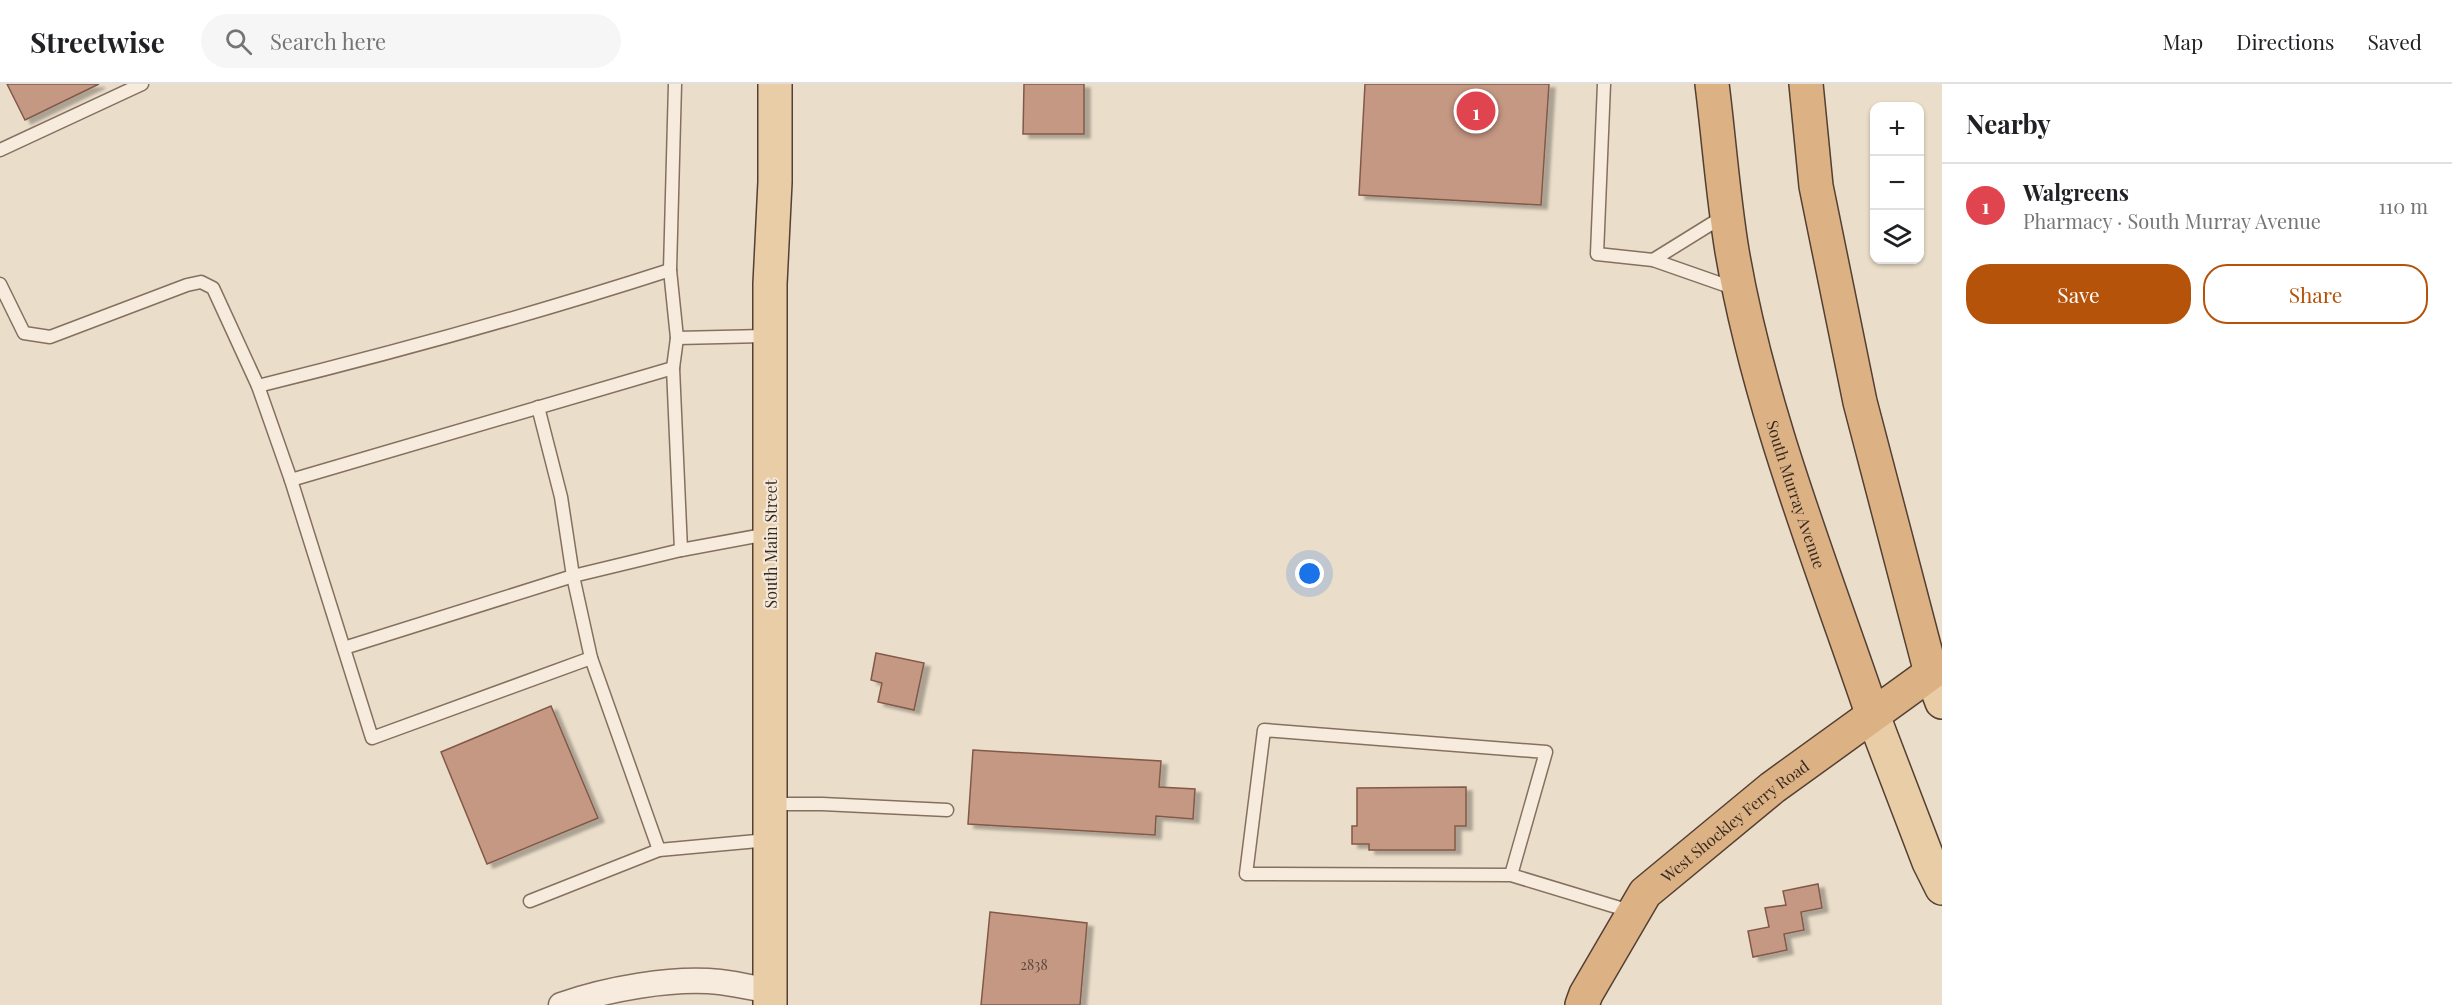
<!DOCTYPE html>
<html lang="en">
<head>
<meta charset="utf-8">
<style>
  :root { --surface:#fff; --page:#f6f6f6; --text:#202124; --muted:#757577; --line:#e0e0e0; --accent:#b45309 }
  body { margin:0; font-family:"Playfair Display",serif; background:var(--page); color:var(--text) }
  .controls { position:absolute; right:18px; top:18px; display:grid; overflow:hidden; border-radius:12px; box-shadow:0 2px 4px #0004 }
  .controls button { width:54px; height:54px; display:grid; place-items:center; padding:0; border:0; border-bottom:2px solid var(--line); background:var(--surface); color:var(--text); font:30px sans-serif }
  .you { position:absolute; left:1310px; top:490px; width:21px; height:21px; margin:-15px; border:4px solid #fff; border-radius:50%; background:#1a73e8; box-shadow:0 0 0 9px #1a73e833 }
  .badge { display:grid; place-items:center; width:39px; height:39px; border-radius:50%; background:var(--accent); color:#fff; font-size:20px; font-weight:700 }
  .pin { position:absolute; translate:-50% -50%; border:3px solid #fff; box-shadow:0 2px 6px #0006 }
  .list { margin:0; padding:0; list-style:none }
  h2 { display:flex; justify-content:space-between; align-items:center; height:78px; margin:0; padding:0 24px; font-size:26px }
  h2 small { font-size:20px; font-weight:400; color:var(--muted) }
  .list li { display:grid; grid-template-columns:39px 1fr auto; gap:18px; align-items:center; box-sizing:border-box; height:84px; padding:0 24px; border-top:2px solid var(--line) }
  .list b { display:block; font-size:22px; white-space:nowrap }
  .list p { margin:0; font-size:20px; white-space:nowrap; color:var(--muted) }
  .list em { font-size:20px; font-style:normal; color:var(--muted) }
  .actions { display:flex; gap:12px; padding:18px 24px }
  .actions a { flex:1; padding:14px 0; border:2px solid var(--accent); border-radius:24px; text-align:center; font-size:21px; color:var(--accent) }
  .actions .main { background:var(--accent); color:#fff }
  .icon { flex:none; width:33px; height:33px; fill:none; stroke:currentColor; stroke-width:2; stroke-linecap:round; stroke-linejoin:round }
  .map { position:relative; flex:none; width:1942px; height:921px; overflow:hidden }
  header { display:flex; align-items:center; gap:36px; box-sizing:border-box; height:84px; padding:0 30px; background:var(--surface); border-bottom:2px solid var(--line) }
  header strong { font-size:28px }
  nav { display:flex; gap:33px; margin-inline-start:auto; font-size:21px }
  .search { width:420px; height:54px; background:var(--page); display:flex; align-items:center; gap:15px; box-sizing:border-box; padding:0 21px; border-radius:33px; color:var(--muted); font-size:22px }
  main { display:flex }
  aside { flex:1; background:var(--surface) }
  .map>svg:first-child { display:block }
</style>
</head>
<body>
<header>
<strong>Streetwise</strong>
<div class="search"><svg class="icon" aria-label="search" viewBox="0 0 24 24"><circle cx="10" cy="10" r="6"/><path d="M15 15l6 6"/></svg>Search here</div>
<nav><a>Map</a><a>Directions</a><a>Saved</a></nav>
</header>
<main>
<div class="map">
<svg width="1942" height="921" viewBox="0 0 1942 921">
  <defs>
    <filter id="shadow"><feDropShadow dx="6" dy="4" stdDeviation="1.5" flood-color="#0004"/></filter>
  </defs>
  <rect width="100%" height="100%" fill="#eaddc9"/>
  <g fill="#c59883" stroke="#825948" stroke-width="1.5" filter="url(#shadow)">
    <polygon points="7,0 99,0 25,36"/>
    <polygon points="1024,0 1084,0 1084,50 1023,50"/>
    <polygon points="1365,0 1549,0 1541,121 1359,111"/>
    <polygon points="876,569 924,579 914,626 878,618 882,599 871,596"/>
    <polygon points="551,622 598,734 487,780 441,668"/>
    <polygon points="973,666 1161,677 1159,703 1195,705 1193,735 1156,732 1155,751 968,740"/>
    <polygon points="1466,703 1466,742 1455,742 1455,766 1369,766 1369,760 1352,760 1352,742 1357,742 1357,704"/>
    <polygon points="1818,800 1822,824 1801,828 1804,846 1784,850 1787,866 1753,873 1748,847 1769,843 1765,824 1786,821 1783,807"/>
    <polygon points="990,828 1087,839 1080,921 981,921"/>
  </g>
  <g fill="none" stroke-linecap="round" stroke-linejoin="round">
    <defs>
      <g id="service">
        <polyline points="675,0 670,186 677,254 673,284 681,466 573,492 591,574 659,766 768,756"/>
        <polyline points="1604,0 1597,170 1653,176"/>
        <polyline points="0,66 142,0"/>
        <polyline points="1724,132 1653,176 1736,205"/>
        <polyline points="0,200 24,249 50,253 187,201 201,198 213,204 258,302 291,396 372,654 591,574"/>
        <polyline points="677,254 768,252"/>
        <path d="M 258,302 C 396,268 534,230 670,186"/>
        <polyline points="291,396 673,284"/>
        <polyline points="681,466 768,450"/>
        <polyline points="344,564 573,492 561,413 538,323"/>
        <polyline points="771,720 822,720 947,726"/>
        <polyline points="1511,791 1546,668 1264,646 1246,790 1511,791 1633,828"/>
        <polyline points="530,817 659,766"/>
      </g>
      <path id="minor" d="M 561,921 C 607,905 672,893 720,898 C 737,900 754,904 770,907"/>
      <g id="primary">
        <polyline points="1931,589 1942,618"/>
        <polyline points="1872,629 1929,778 1942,804"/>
        <polyline points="770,921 770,200 775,98 775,0"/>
      </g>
      <g id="trunk">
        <path id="s1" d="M 1712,0 C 1719,56 1723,112 1732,167 C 1759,325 1821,479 1872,629"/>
        <path id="s2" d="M 1582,921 L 1586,910 L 1645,809 L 1772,704 L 1931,589 L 1860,318 L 1816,102 L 1806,0"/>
      </g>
    </defs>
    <use href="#service" stroke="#857060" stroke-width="15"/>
    <use href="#minor" stroke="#857060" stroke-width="27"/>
    <use href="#primary" stroke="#543f33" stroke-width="36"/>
    <use href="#trunk" stroke="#543f33" stroke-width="36"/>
    <use href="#service" stroke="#f6ebdc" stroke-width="12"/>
    <use href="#minor" stroke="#f6ebdc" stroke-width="24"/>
    <use href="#primary" stroke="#e9cda6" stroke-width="33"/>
    <use href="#trunk" stroke="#dcb285" stroke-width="33"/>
  </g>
  <g text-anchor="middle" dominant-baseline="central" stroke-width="4.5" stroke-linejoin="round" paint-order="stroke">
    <g font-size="14" fill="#5a463a">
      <text x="1034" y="880">2838</text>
    </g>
    <g font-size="16" fill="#372a22" stroke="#f3e8d8">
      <text stroke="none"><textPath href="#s1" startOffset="420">South Murray Avenue</textPath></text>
      <text transform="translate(770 460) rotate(-90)">South Main Street</text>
      <text stroke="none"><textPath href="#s2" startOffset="244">West Shockley Ferry Road</textPath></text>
    </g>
  </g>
</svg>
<div class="controls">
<button>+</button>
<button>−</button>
<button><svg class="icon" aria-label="layers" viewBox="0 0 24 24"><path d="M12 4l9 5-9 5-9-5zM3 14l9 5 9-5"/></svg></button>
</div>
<div class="you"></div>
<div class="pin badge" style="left:1476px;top:27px;background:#e0444e">1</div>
</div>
<aside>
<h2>Nearby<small></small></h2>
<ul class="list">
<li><span class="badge" style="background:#e0444e">1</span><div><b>Walgreens</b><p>Pharmacy · South Murray Avenue</p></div><em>110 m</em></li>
</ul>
<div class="actions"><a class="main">Save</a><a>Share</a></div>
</aside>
</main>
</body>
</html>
